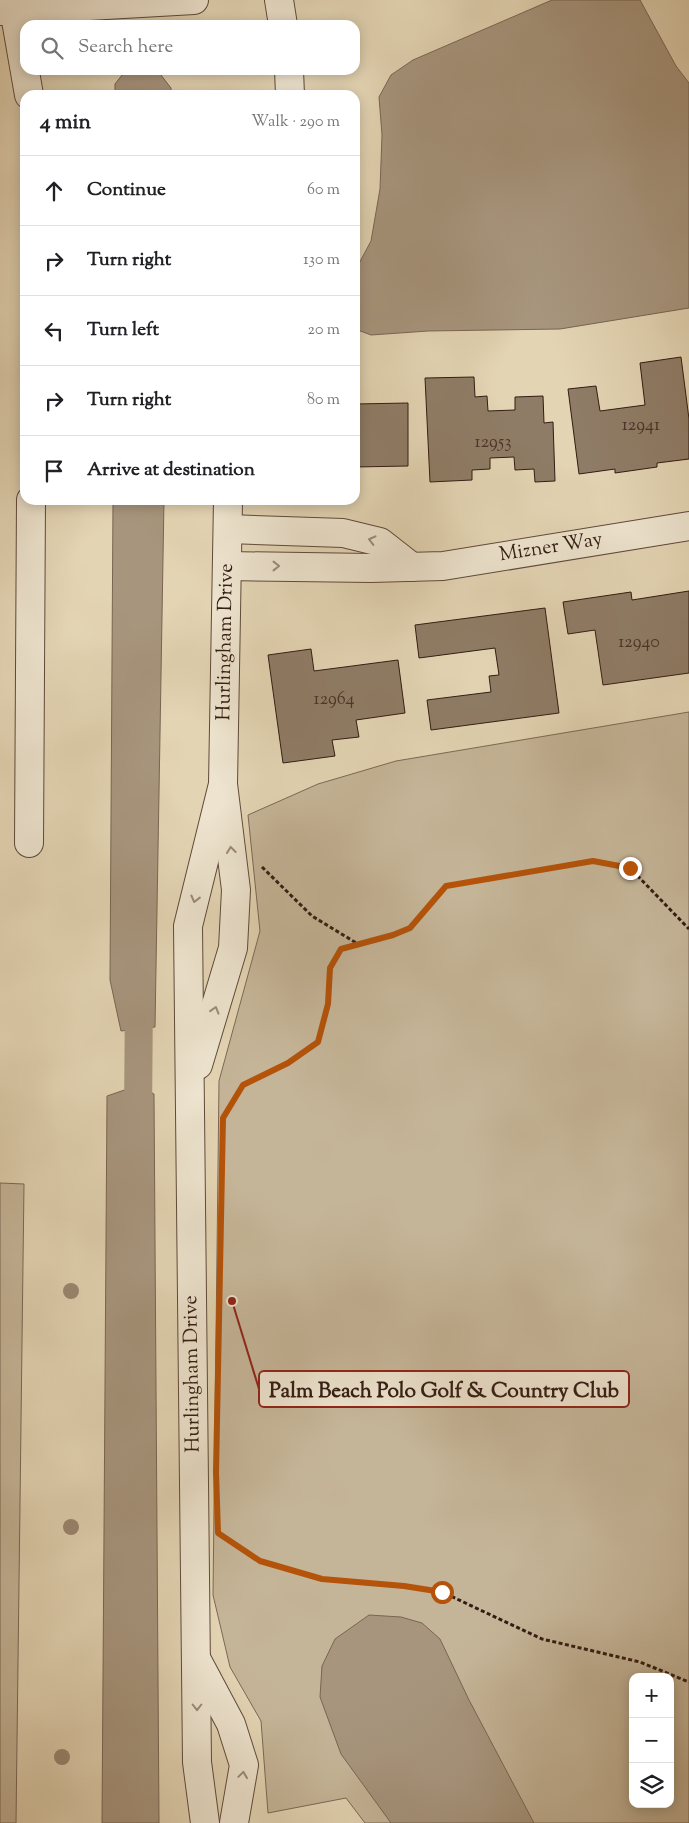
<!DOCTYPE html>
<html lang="en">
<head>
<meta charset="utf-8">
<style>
  :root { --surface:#fff; --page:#f6f6f6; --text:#202124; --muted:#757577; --line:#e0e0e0 }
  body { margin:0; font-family:"Sorts Mill Goudy",serif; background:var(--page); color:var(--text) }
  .controls { position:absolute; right:15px; bottom:15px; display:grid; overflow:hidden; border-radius:10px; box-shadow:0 2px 12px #0003 }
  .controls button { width:45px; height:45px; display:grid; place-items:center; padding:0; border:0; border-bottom:1px solid var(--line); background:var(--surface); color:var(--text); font:25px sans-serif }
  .stop { position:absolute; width:15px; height:15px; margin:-11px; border:4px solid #b45309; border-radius:50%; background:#fff }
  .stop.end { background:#b45309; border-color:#fff; box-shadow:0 1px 5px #0008 }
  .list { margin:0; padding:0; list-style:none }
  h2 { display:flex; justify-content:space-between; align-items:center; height:65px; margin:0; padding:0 20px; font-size:21px }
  h2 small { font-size:16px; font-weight:400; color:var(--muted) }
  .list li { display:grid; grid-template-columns:32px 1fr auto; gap:15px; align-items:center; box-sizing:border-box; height:70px; padding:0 20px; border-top:1px solid var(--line) }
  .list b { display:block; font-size:19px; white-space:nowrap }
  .list em { font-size:16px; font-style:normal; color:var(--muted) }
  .icon { flex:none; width:28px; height:28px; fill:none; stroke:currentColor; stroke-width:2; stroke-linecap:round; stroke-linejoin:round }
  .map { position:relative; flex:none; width:689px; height:1823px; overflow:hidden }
  .search { position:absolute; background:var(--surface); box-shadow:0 2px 12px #0003; left:20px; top:20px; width:340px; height:55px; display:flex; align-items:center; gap:12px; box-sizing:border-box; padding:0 18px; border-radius:15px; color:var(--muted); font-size:19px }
  .panel { position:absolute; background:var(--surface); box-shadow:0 2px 12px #0003; left:20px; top:90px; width:340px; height:415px; border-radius:15px }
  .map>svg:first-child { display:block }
</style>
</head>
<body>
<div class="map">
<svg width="689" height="1823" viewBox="0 0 689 1823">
  <rect width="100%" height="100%" fill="#e3d4b3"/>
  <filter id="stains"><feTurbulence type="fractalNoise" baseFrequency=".004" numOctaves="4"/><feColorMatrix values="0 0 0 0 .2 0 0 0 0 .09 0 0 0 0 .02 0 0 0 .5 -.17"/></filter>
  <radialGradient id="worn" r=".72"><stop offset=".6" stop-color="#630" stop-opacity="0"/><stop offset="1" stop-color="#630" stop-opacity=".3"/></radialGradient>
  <g fill="#c5b598" stroke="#7c6856" fill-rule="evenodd">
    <path d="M 689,712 L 689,1823 L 365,1823 L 346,1798 L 268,1813 L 261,1721 L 230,1667 L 213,1595 L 219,1081 L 260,931 L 248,815 L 318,784 L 396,761 ZM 633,1677 L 670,1677 L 670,1804 L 633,1804 Z"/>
    <polygon points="0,1183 24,1184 16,1823 0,1823"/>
  </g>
  <g fill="#a7957d" stroke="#796553">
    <polygon points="552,0 640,0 676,66 689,83 689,308 560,329 428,331 371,335 355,329 355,271 371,241 380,189 382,135 379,97 391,75 413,60"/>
    <polygon points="126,70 157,70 171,88 171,95 115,95 115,84"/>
    <polygon points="113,500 164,500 155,1027 121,1031 110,980"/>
    <polygon points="139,1085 154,1094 159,1823 102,1823 107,1096"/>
    <polygon points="369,1615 401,1617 422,1623 440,1639 469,1700 534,1823 391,1823 341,1754 320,1697 322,1666 335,1639"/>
  </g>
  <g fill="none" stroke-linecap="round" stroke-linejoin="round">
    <polyline stroke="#a7957d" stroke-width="28" points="138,1121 139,991"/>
  </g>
  <g fill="#8f7c66" stroke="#331c13">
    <polygon points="681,357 689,419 689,459 657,463 657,467 615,473 615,469 579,474 568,389 596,386 600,411 645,405 640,363"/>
    <polygon points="474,377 475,397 487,396 488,411 515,410 515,397 543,396 544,423 553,422 555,481 535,482 534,469 515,470 514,457 490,458 490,469 472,470 472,480 430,482 425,378"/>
    <polygon points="408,403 408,466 355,467 355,404"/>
    <polygon points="689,591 689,673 603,685 595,630 568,634 563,602 631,592 632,600"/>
    <polygon points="545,608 559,713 431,730 427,700 491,692 489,676 499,675 495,648 419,658 415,625"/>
    <polygon points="311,649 314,671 398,660 405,713 356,720 359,737 332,740 335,756 283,763 268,655"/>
  </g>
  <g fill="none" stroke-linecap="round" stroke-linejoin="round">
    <defs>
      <g id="street">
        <polyline points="279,0 283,25"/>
        <polyline points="14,9 29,95"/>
        <polyline points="0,11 194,0"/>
        <polyline points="289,70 290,95"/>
        <polyline points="228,529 343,533 380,542 412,567"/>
        <polyline points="227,566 371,568 443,566 689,526"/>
        <polyline points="29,843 31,500"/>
        <polyline points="198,1065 233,948 236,890 223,784 228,500"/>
        <polyline points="198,1662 231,1724 244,1765 234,1823"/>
        <polyline points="205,1823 197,1762 188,926 223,784"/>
      </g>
    </defs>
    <use href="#street" stroke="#5f4a3b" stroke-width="30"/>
    <g stroke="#331c13" stroke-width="3" stroke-dasharray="4 2.5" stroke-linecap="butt">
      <polyline points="262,867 312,916 358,944"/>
      <polyline points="221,1227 223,1118 243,1085 288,1063 318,1042 328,1004 330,968 341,949 393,935 410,928 446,886 593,861 630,868 689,929"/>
      <polyline points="223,1536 260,1561 322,1579 404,1586 442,1592 542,1639 640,1662 689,1682"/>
    </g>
    <use href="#street" stroke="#ede3ce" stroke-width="28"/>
  </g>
  <g fill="#9a8871">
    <circle cx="71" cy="1291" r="8"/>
    <circle cx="71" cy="1527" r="8"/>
    <circle cx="62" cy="1757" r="8"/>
  </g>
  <defs><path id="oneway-chevron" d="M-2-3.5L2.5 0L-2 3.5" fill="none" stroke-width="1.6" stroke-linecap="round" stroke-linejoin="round" transform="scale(1.25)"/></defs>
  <g stroke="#99897a">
    <use href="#oneway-chevron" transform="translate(372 540) rotate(-166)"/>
    <use href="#oneway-chevron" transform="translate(276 566)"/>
    <use href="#oneway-chevron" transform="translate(231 850) rotate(-97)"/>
    <use href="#oneway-chevron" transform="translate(195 899) rotate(104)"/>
    <use href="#oneway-chevron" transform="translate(215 1010) rotate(-73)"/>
    <use href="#oneway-chevron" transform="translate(197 1707) rotate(90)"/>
    <use href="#oneway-chevron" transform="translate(243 1775) rotate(-82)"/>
  </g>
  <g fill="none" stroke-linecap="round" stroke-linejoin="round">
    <polyline stroke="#b45309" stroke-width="6" points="442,1592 404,1586 322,1579 260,1561 218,1533 216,1472 223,1118 243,1085 288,1063 318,1042 328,1004 330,968 341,949 393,935 410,928 446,886 593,861 630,868"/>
  </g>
  <g text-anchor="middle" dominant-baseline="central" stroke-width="4.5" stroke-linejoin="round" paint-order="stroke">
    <g font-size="18" fill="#4a3428">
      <text x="641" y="426">12941</text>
      <text x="493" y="443">12953</text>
      <text x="639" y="643">12940</text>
      <text x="334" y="700">12964</text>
    </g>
    <g font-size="20" fill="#331c13" stroke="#ede3ce">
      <text transform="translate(551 548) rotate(-9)">Mizner Way</text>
      <text transform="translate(226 642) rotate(-89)">Hurlingham Drive</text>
      <text transform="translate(193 1374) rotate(-91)">Hurlingham Drive</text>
    </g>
  </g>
  <path fill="none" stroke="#8f2418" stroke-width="2" d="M232 1301L259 1389"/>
  <circle fill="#8f2418" stroke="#ede3ce" stroke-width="2" cx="232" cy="1301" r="5"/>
  <rect fill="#ede3ce" stroke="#8f2418" stroke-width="2" x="259" y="1371" width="370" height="36" rx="5"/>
  <g font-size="21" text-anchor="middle" font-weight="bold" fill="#331c13">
    <text x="444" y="1397">Palm Beach Polo Golf &amp; Country Club</text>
  </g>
  <rect width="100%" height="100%" filter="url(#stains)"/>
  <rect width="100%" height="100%" fill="url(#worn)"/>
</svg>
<div class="controls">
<button>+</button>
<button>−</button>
<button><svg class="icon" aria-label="layers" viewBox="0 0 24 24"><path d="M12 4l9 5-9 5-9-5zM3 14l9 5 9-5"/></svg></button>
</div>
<div class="stop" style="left:442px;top:1592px"></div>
<div class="stop end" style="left:630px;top:868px"></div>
<div class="search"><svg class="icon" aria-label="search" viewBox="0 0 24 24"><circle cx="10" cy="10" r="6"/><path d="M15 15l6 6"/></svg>Search here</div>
<section class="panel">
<h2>4 min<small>Walk · 290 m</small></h2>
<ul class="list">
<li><svg class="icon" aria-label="ahead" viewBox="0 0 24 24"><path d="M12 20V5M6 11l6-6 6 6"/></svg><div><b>Continue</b></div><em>60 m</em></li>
<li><svg class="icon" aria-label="right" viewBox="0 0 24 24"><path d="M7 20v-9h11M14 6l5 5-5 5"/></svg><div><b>Turn right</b></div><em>130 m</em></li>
<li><svg class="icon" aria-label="left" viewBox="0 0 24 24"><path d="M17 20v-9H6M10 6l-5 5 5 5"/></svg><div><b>Turn left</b></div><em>20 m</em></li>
<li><svg class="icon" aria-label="right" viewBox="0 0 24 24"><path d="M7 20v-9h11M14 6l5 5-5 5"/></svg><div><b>Turn right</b></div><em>80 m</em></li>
<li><svg class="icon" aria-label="arrive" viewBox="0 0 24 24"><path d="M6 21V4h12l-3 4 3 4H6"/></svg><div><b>Arrive at destination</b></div></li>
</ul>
</section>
</div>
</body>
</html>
